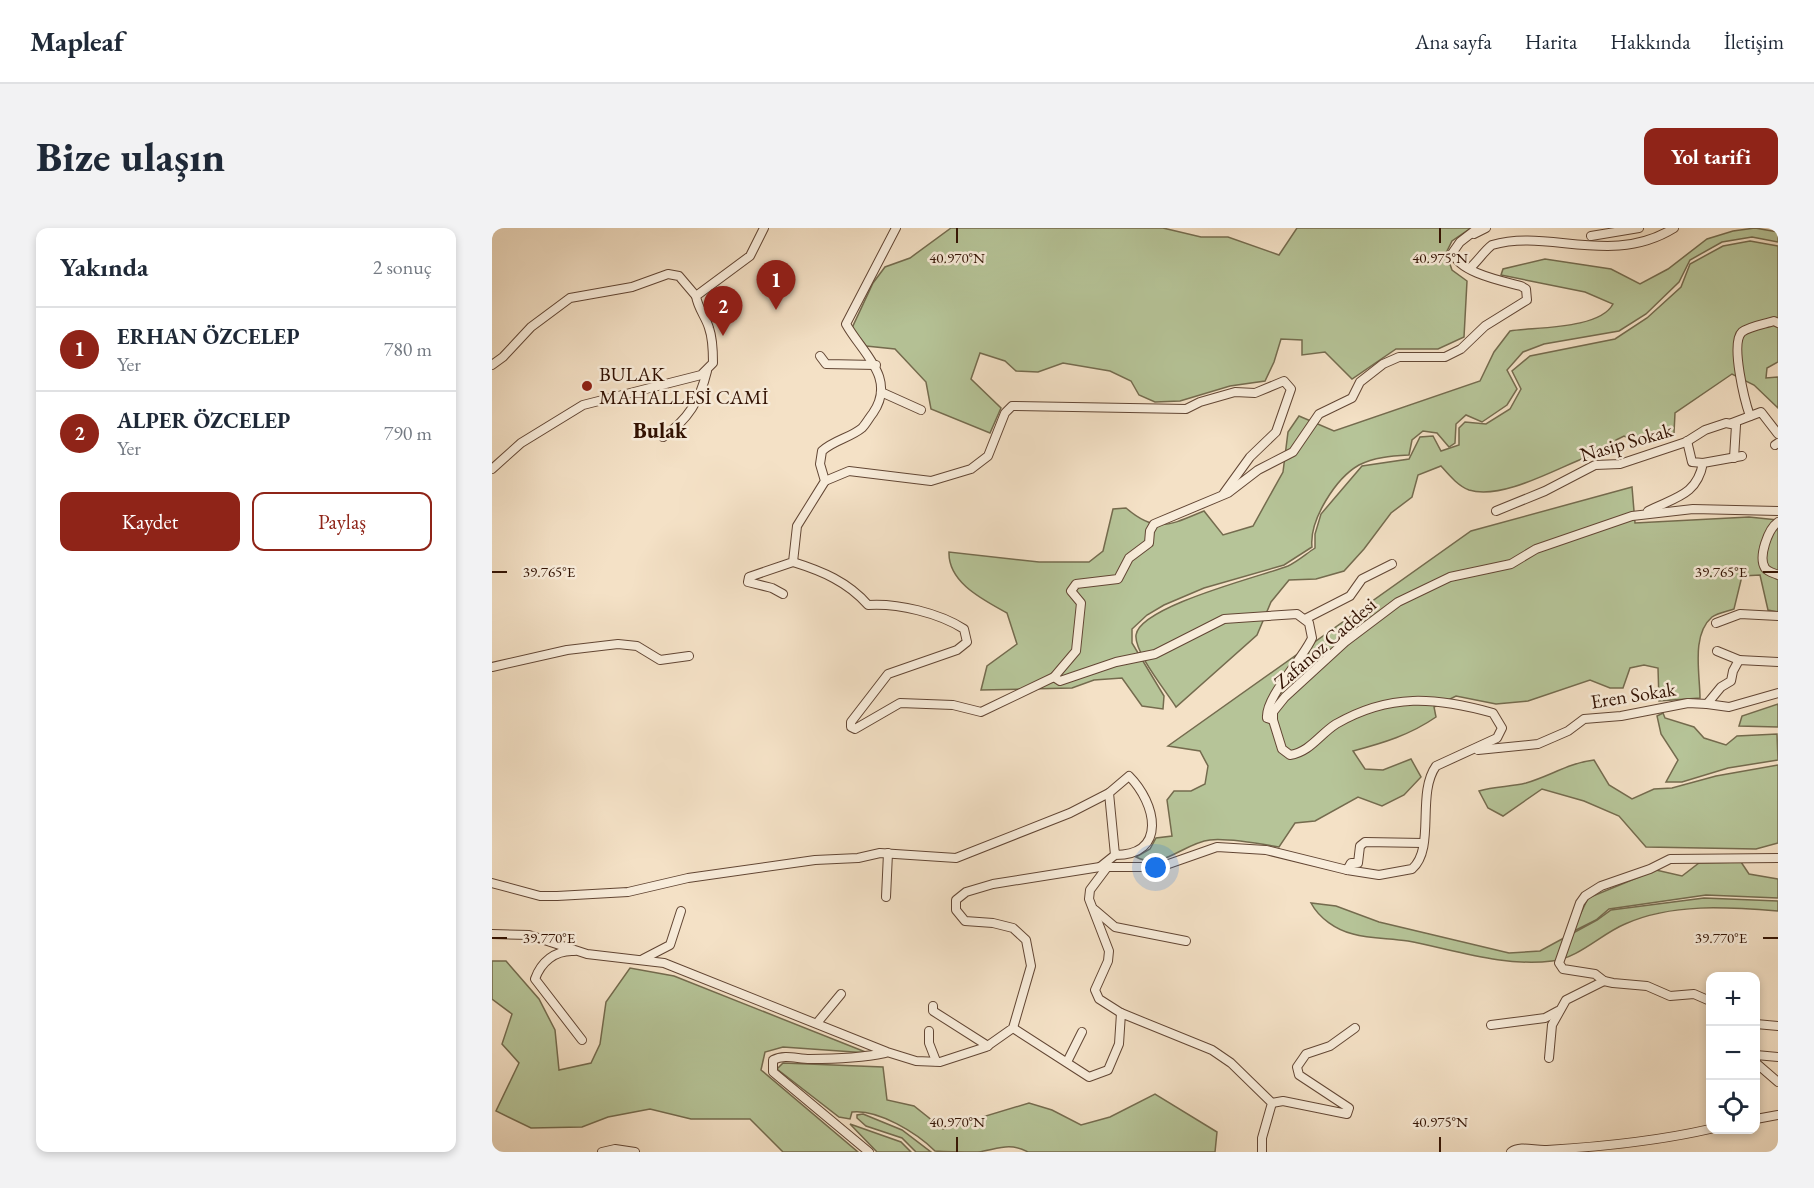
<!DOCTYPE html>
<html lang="tr">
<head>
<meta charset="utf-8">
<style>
  :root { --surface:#fff; --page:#f2f2f3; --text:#1f2937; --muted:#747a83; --line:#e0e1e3; --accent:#8f2418 }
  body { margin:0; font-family:"EB Garamond",serif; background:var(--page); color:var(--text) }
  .controls { position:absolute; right:18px; bottom:18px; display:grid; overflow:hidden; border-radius:12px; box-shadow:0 3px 9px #0003 }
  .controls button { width:54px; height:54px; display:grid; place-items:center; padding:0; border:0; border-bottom:2px solid var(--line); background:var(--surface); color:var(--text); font:30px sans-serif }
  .you { position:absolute; left:664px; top:640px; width:21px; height:21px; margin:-15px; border:4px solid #fff; border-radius:50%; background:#1a73e8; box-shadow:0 0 0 9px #1a73e833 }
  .badge { display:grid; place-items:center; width:39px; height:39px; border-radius:50%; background:var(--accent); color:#fff; font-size:20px; font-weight:700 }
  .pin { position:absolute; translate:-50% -50px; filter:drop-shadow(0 2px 3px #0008) }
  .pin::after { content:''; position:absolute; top:32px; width:21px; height:18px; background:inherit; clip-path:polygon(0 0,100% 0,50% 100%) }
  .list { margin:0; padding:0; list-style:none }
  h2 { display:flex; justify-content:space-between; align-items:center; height:78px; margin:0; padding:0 24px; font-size:26px }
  h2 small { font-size:20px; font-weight:400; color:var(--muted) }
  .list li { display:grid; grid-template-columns:39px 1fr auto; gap:18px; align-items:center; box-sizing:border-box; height:84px; padding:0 24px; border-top:2px solid var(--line) }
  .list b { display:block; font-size:22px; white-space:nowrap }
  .list p { margin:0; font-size:20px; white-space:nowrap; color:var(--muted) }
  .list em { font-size:20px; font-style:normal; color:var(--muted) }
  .actions { display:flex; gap:12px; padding:18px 24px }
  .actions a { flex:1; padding:14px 0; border:2px solid var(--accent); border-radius:12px; text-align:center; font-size:21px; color:var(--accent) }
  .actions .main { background:var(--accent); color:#fff }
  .icon { flex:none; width:33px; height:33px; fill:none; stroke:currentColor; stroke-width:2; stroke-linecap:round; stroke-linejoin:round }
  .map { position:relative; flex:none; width:1286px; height:924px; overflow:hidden; border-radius:12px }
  header { display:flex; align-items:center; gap:36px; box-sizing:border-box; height:84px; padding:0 30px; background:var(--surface); border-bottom:2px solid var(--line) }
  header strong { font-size:28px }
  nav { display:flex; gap:33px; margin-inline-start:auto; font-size:21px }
  .intro { display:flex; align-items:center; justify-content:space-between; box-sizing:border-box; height:144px; padding:0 36px }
  h1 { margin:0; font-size:42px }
  .button { padding:15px 27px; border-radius:12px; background:var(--accent); color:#fff; font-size:21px; font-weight:700 }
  main { display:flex; gap:36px; padding:0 36px }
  aside { flex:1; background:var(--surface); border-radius:12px; box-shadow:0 3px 9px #0003 }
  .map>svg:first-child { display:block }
</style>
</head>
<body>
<header>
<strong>Mapleaf</strong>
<nav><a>Ana sayfa</a><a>Harita</a><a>Hakkında</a><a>İletişim</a></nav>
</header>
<div class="intro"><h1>Bize ulaşın</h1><a class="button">Yol tarifi</a></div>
<main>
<aside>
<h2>Yakında<small>2 sonuç</small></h2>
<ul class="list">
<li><span class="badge">1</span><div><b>ERHAN ÖZCELEP</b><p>Yer</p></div><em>780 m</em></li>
<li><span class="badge">2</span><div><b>ALPER ÖZCELEP</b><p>Yer</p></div><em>790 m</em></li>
</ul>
<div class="actions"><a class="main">Kaydet</a><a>Paylaş</a></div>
</aside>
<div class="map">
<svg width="1286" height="924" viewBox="0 0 1286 924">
  <rect width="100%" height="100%" fill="#f4e1c6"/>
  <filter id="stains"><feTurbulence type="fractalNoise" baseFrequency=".00333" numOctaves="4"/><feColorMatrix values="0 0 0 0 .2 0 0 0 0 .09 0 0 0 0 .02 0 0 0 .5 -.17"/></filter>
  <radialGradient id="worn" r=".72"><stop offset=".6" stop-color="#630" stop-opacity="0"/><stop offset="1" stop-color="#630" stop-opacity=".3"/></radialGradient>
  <g fill="#b6c498" stroke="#746b4e" stroke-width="1.5">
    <polygon points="459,0 671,0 709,9 736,9 787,27 805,0 979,0 960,13 954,25 960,42 975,53 972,109 946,121 904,121 860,151 833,124 810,127 810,112 789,111 782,134 773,153 738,158 688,173 663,174 647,167 639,153 618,143 571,135 546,144 524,143 513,133 488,125 479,151 509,180 498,205 439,181 434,154 403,121 374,118 360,100 381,55 393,39 418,30"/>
    <path d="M 1263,0 L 1286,4 L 1286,14 L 1260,9 L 1230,14 L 1198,32 L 1187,54 L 1154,86 L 1127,103 L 1052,116 L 1031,124 L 1015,142 L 1025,161 L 1015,177 L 990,194 L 974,187 L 964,196 L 963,215 L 957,219 L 945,205 L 931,203 L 920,212 L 917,227 C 900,228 882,229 867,237 C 844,250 817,292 820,319 L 792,337 L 712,360 L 672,377 L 655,387 L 640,401 L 640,415 L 672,468 L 671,481 L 650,478 L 630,450 L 602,452 L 580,460 L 489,462 L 495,438 L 525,416 L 515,385 C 492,372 456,355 457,324 L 547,334 L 597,334 L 611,323 L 621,281 L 634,280 C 664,306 678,297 712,283 L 731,307 L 761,298 L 791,244 L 796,204 L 807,188 L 842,203 L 988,153 L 1002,124 L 1018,103 C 1045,99 1108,101 1121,76 L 1093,64 L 1009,47 L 1011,41 L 1053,31 L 1119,41 L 1148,56 L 1176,41 L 1215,11 L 1241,3 Z"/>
    <path d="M 1258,13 L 1286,18 L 1286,134 L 1275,140 L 1274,150 L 1286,149 L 1286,180 L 1262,157 L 1240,146 L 1183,185 L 1182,205 L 1166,209 L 1161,205 L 1138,211 L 1132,208 L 1124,212 L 1123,226 C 1113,229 1101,227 1092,230 C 1062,242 1009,272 977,262 C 966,258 957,247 949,238 L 926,247 L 920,269 L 899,285 L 872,321 L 852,343 L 824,351 L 797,352 L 779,374 L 765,407 L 684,479 C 674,463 642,424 644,407 C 648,378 770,348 796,338 C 805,334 814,326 823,320 L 823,306 L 829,286 L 870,238 L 917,231 L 928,209 L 941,208 L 949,223 L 967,217 L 967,200 L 973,194 L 994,196 L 1018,181 L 1029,161 L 1020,143 L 1038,128 L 1123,111 L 1155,90 L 1189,59 L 1198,36 L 1231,18 Z"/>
    <path d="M 1140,259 L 1143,295 L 1257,289 L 1286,292 L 1286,384 L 1276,382 L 1268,347 L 1250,348 L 1242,381 C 1236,383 1225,385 1220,389 C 1199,407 1208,446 1208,470 L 1167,473 L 1166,440 L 1152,437 L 1138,440 L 1131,460 L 1118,460 L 1098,452 L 1036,473 L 1004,476 L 964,468 L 942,479 L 944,489 C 918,507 891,515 861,523 L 873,541 L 891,542 L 919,531 L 929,549 L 912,567 L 890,578 L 866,569 L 823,593 L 803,595 L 787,619 C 770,616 735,610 718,612 C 691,615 671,643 644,629 L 658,621 L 664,610 L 680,608 L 675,572 L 682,563 L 699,563 L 713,556 L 716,538 L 708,523 L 676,518 L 979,303 Z"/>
    <polygon points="1286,476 1286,499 1247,498 1250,488"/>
    <polygon points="1171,485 1173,490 1202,499 1212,510 1234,517 1245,508 1285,506 1286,532 1236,540 1190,554 1174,554 1186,532 1169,506 1165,488"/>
    <path d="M 1102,532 L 1117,557 L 1140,571 L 1162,561 L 1180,560 L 1224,548 L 1286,537 L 1286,615 L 1264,621 L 1154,619 L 1127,588 L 1092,573 L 1050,561 L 1011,588 L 996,580 L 987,563 C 1003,558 1019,559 1034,555 C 1058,548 1077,535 1102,532 Z"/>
    <polygon points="1249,634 1257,646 1286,651 1286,670 1214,667 1117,681 1104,692 1080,704 1096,670 1164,642 1190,648 1207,635"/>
    <path d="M 1212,670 L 1286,673 L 1286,683 C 1235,679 1180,675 1133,696 C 1109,706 1087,730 1060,733 C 1012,739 963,722 916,713 C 898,710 879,711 861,706 C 844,702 827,690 819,675 L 844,678 L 887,694 L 1017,725 L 1048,723 L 1105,692 L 1119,682 Z"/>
    <polygon points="0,733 14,733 47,771 63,802 67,842 99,835 108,816 114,774 138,740 182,748 376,825 291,819 273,824 269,842 366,924 291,924 258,891 199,891 158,881 116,889 90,899 39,900 4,883 27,835 10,816 20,786 0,771"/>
    <path d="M 291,835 L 391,839 L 395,872 L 422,878 L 451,901 L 537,875 L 560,882 L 589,897 L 618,889 L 663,866 L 725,904 L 723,924 L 536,924 C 517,914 506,921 486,924 C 473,924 457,924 443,923 C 425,905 386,881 360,884 L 358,891 L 347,889 L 285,841 Z"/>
    <polygon points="371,886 410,902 439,924 424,924 410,910 374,898 365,890 365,887"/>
    <polygon points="358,896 409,914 419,924 385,924"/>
  </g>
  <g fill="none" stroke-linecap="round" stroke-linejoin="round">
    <defs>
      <g id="minor">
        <polyline points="982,6 994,0"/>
        <polyline points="1099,8 1147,0"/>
        <path d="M 978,40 C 986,33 992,23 1000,17 C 1056,0 1119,39 1182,0"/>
        <polyline points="328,128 334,136 384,137"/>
        <polyline points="0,137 11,129 39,99 78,70 140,59 176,46 187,48 204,68"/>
        <polyline points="389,164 429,182"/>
        <path d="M 1258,188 C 1253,174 1238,115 1250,104 C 1258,98 1273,96 1282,93 L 1286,95"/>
        <polyline points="1240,195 1269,184 1286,206"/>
        <path d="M 171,209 C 196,192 208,172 215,143"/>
        <polyline points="1195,213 1200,234 1211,235"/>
        <polyline points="1283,217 1286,215"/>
        <path d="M 0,241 L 29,215 L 91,177 L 209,147 L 221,135 C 221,124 221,111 217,100 C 214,89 206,81 204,68 L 258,28 L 272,0"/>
        <polyline points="333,253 357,243 439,253 479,241 496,228 513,185 520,178 694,181 708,174 743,164 763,165 792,153 799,161 784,204 758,229 732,265"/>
        <polyline points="1004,283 1053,263 1103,237 1128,236 1194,214 1213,202 1234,195 1244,197 1242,230"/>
        <path d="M 1156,283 C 1184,269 1205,267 1211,235 L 1250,228"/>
        <path d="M 1286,294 C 1276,301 1266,329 1273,340 C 1276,344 1282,345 1286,347"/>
        <path d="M 301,334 C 330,343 356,354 376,377 C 406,375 447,385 472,401 L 475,414 L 465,422 L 396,446 L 359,494 L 359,499 L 363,501 L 408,475 L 461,477 L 489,484 L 562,449 L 568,453 L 624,434 L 663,426 L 732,391 L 805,386 L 817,395 L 820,410 C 811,431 773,469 775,490 L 781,492"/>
        <path d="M 291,366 L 280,360 L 256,354 L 257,349 L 301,334 L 305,298 L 333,253 L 328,236 L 330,223 C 342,212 358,210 370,200 C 374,196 377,190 381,185 C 405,150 370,125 354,96 L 404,0"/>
        <polyline points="813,391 858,368 870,351 900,336"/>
        <polyline points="1224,395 1248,386 1286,388"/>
        <polyline points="1225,423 1247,432"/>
        <polyline points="0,439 75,422 126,416 145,418 168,432 197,428"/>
        <path d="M 562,449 L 584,423 L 589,375 L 579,363 L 584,356 L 626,351 L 637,330 L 657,315 L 658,303 L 662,296 L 736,265 L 766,242 L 801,224 L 827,186 L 860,170 L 868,154 L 891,136 L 907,129 L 953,129 L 969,121 L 993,98 L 1035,72 L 1034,61 L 1029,58 C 1010,53 965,44 961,24 L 968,14 L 986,0"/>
        <polyline points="1215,476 1237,479 1286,465"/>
        <polyline points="986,522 1046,516 1076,503 1092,491 1129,488 1196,475 1215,476 1229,459 1239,453 1241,443 1247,432 1286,434"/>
        <polyline points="616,638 598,662 597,671 617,723 616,733 603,762 607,771 629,785"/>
        <path d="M 608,639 L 623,627 L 617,565 L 637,548 C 664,575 676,627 623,627"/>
        <polyline points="855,642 859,635 866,635 868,618 873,614 931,615"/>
        <polyline points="0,655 48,668 65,668 136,664 196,650 323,632 366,630 388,625 464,630 578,585 617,565"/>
        <polyline points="394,669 396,625"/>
        <polyline points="603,682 623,699 694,713"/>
        <path d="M 0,706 L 37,707 L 95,726 L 172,735 L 395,824 L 424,833 L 448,834 L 494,819 L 521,800 L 539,738 L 534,712 L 521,700 L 501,695 L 473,693 L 464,682 L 464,672 L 474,664 L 501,656 L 608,639 L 668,639 L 725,619 L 774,622 L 855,642 L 887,647 L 920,641 C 944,620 924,566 944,538 L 1005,510 L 1010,500 L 1001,485 C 943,469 898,465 844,496 C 828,506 818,524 798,527 L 790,521 L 781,492 L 781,484 L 793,469 L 853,414 L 906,374 L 958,349 L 1019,336 L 1044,321 L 1140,288 L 1201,281 L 1286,283"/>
        <path d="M 82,723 C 63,722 49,734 43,751 L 90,812"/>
        <polyline points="151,731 178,717 189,683"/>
        <polyline points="1218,773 1202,766 1178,768 1155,758 1121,755 1112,753 1103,746 1071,741 1067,735 1088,675 1093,668 1109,658 1158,641 1178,631 1286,630"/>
        <polyline points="441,778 441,783 496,818"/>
        <polyline points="325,795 349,766"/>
        <polyline points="1264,796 1286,798"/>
        <polyline points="999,797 1053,790 1066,783"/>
        <polyline points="521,800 597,849 616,842 627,816 629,785 720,822 739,835 780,875 770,910 770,924"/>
        <polyline points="437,803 437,815 444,833"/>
        <polyline points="1264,827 1286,829"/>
        <polyline points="1057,830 1060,797 1074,772 1112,753"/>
        <polyline points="575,834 590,804"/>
        <polyline points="1264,835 1286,854"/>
        <polyline points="780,875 791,873 855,886 857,880 807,847 805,839 814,826 838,818 863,800"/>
        <polyline points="1264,891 1286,887"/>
        <polyline points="110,924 123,921 143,924"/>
        <path d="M 377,924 L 281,844 L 281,832 C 293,826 305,831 318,831 C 343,831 369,830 393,825"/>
        <path d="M 1019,924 C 1029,917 1043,923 1055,922 C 1105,919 1170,912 1218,901"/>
      </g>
    </defs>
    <use href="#minor" stroke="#624634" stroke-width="10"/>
    <use href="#minor" stroke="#f8ecda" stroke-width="8"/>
  </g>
  <path fill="none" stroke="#321203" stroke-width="2" d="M 465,0 L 465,15M 948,0 L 948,15M 0,344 L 15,344M 1271,344 L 1286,344M 0,710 L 15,710M 1271,710 L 1286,710M 465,909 L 465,924M 948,909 L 948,924"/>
  <circle fill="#8f2418" stroke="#f8ecda" stroke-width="2" cx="95" cy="158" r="6"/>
  <g text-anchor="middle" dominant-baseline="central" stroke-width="5" stroke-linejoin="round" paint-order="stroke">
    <g font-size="20" fill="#321203" stroke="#f8ecda" text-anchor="start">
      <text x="107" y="146">BULAK<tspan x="107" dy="23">MAHALLESİ CAMİ</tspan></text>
    </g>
    <g font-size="20" fill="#321203" stroke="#f8ecda">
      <text transform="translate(1134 214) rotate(-16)">Nasip Sokak</text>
      <text transform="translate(833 415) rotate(-41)">Zafanoz Caddesi</text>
      <text transform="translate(1141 467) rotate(-9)">Eren Sokak</text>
    </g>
    <g font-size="22" font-weight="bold" fill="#321203" stroke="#f8ecda">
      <text x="168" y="202">Bulak</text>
    </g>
  </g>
  <g font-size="15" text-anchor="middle" fill="#321203" stroke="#f8ecda" stroke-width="5" stroke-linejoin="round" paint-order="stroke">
    <text x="465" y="35">40.970°N</text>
    <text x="948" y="35">40.975°N</text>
    <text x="1229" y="349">39.765°E</text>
    <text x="57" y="349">39.765°E</text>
    <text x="1229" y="715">39.770°E</text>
    <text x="57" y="715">39.770°E</text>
    <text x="465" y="899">40.970°N</text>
    <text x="948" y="899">40.975°N</text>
  </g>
  <rect width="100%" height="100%" filter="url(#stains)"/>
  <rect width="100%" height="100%" fill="url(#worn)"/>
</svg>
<div class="controls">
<button>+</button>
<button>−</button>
<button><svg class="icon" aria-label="locate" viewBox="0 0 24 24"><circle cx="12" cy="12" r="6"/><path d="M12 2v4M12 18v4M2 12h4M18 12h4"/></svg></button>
</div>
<div class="you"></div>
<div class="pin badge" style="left:284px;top:82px">1</div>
<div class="pin badge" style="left:231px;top:108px">2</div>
</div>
</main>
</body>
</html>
